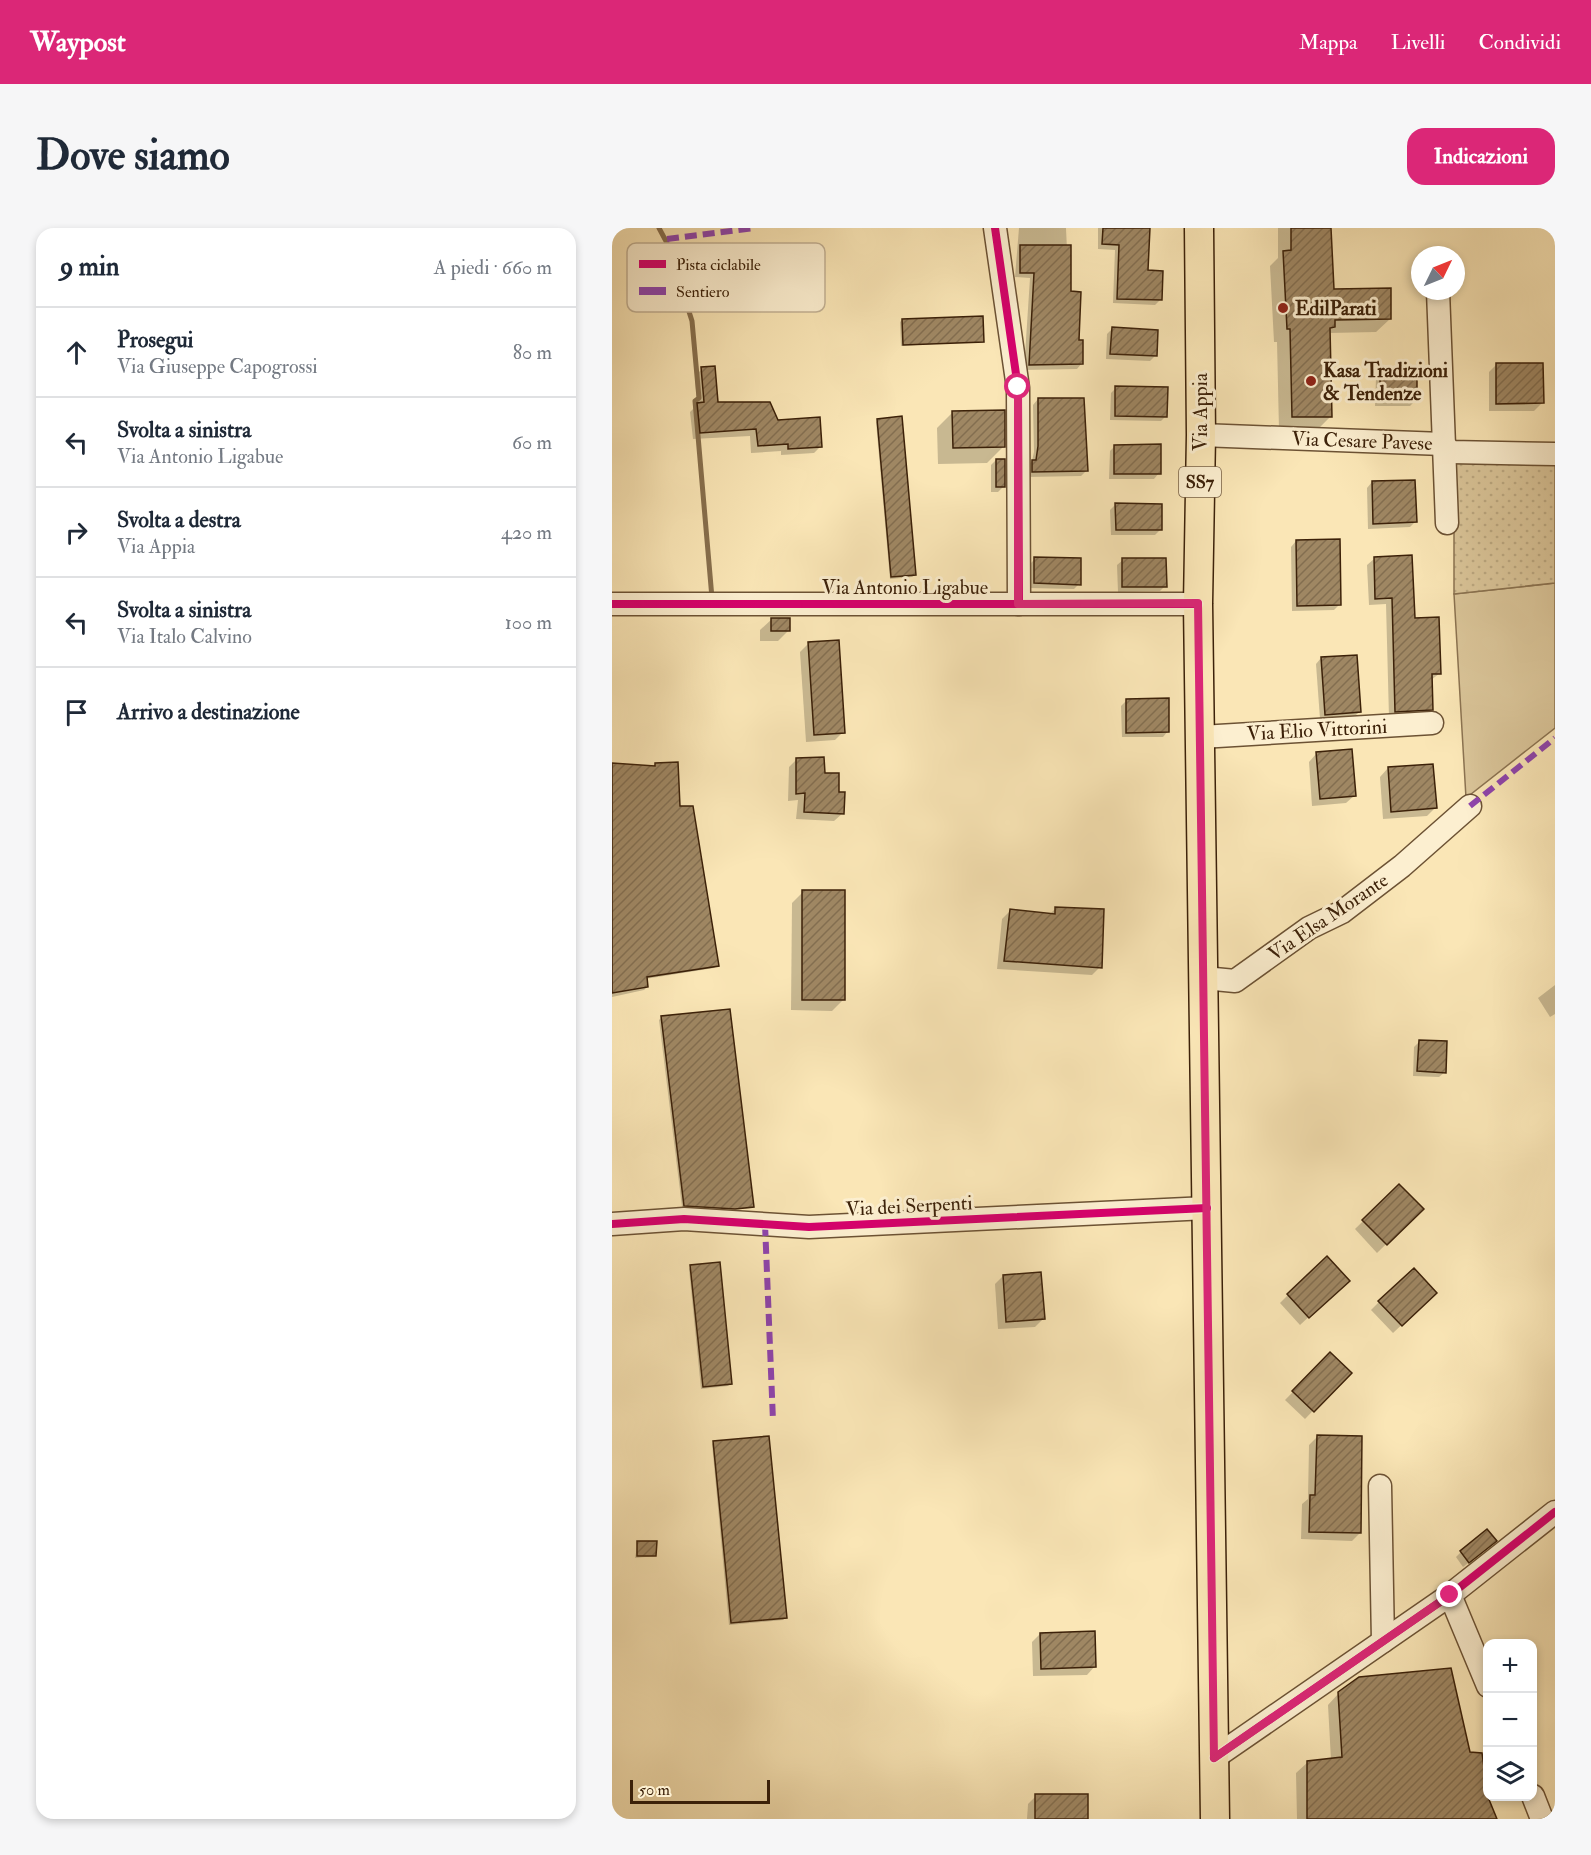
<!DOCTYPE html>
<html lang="it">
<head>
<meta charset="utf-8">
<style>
  :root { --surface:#fff; --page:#f6f6f7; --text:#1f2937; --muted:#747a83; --line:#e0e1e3; --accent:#db2777 }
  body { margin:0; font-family:"IM FELL Double Pica",serif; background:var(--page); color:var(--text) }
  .controls { position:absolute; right:18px; bottom:18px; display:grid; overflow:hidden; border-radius:12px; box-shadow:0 3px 9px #0003 }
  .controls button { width:54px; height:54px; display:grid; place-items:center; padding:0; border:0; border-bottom:2px solid var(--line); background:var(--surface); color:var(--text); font:30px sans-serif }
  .compass { position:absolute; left:799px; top:18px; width:54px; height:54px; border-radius:50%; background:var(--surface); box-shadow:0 3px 9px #0003; rotate:47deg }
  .scale { position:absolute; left:18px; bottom:15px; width:140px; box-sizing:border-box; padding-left:6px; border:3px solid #3c2109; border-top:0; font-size:16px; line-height:21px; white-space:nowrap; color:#3c2109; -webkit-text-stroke:4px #fcefd0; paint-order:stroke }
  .stop { position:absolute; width:18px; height:18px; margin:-14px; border:4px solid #db2777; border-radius:50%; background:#fff }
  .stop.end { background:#db2777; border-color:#fff; box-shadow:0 2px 6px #0008 }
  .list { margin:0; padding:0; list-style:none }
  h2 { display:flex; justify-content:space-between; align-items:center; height:78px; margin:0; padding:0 24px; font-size:26px }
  h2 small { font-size:20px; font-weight:400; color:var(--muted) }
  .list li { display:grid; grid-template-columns:39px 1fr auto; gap:18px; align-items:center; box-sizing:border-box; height:90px; padding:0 24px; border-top:2px solid var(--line) }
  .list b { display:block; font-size:22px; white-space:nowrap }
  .list p { margin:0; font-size:20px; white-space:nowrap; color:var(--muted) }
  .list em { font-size:20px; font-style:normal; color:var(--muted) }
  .icon { flex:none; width:33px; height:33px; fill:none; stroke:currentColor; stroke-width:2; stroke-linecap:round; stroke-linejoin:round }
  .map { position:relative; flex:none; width:943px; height:1591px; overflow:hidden; border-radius:18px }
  header { display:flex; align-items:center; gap:36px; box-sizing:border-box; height:84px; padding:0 30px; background:var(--accent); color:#fff }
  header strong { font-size:28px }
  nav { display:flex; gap:33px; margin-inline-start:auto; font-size:21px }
  .intro { display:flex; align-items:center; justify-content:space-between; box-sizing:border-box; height:144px; padding:0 36px }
  h1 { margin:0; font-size:42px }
  .button { padding:15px 27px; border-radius:18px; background:var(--accent); color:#fff; font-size:21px; font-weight:700 }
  main { display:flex; gap:36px; padding:0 36px }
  aside { flex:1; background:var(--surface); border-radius:18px; box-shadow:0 3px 9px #0003 }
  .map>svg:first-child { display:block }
</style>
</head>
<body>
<header>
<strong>Waypost</strong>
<nav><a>Mappa</a><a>Livelli</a><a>Condividi</a></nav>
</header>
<div class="intro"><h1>Dove siamo</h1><a class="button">Indicazioni</a></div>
<main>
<aside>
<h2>9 min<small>A piedi · 660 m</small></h2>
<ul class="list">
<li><svg class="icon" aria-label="ahead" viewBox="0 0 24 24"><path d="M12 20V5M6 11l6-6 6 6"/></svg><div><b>Prosegui</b><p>Via Giuseppe Capogrossi</p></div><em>80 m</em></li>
<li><svg class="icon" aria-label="left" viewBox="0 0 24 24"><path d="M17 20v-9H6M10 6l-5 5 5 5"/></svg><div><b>Svolta a sinistra</b><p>Via Antonio Ligabue</p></div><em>60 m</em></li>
<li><svg class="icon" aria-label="right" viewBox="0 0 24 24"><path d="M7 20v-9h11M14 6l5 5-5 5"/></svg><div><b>Svolta a destra</b><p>Via Appia</p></div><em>420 m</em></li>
<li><svg class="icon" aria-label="left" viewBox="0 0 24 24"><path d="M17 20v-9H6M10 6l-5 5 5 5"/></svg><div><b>Svolta a sinistra</b><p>Via Italo Calvino</p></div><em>100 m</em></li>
<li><svg class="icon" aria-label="arrive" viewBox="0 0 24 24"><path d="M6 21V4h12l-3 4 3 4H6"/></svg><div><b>Arrivo a destinazione</b></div></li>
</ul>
</aside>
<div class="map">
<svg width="943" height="1591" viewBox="0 0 943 1591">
  <defs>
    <pattern id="garden-dots" width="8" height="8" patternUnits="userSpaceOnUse" patternTransform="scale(1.5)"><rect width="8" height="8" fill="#dac599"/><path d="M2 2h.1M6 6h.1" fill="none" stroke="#bca982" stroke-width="1.8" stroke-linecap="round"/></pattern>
    <pattern id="building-hatch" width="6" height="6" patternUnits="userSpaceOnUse" patternTransform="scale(1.5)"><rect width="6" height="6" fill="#9f8763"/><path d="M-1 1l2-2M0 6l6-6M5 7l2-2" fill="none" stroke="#836e50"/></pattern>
  </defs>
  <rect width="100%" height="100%" fill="#fae6b6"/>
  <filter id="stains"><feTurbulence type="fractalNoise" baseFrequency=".00333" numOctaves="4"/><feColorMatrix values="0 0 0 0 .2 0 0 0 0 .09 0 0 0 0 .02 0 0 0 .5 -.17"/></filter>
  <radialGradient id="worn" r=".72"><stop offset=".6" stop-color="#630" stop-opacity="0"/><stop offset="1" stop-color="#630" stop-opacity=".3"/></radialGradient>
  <polygon fill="#dac599" stroke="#8b7351" stroke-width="1.5" points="943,355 943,500 854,570 842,366"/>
  <polygon fill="url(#garden-dots)" stroke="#8b7351" stroke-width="1.5" points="842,230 943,230 943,355 842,366"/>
  <g fill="#0003">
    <polygon points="407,0 454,0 457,65 470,135 465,141 412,142 418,50 403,49"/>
    <polygon points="486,0 536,0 535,44 548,72 543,77 501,75 503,22 486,21"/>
    <polygon points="666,0 719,0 720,62 778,91 764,104 717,105 719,188 705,202 667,202 665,114 662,114 658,38 666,30"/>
    <polygon points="290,92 371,113 289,118 288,94"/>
    <polygon points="500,101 543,128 538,133 494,131 495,106"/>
    <polygon points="885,136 930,175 922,183 877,183 877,144"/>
    <polygon points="90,141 104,176 165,194 209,218 202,225 169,227 169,223 139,225 138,208 81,211 78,184 85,177 83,148"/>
    <polygon points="769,145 803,173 798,178 763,178 764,150"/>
    <polygon points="504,160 554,188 549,193 498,192 499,165"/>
    <polygon points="426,171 475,242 469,248 415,249 415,238 420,233 422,224 421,177"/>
    <polygon points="341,184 391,219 375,235 326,236 325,200"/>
    <polygon points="266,192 303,347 300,349 278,351 264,194"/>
    <polygon points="503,218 547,245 542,251 497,251 498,223"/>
    <polygon points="384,232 391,259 386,264 379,264 379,237"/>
    <polygon points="760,254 803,294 798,299 756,301 755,260"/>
    <polygon points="503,277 548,302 543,307 499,307 498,282"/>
    <polygon points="684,313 727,377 722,382 680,383 679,319"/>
    <polygon points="423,331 467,356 462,361 417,360 418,336"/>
    <polygon points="762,331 802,392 828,445 819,452 819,481 813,488 777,490 774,376 757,377 755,337"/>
    <polygon points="511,332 553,358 548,363 506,364 505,337"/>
    <polygon points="160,391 177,402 166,413 148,413 148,402"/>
    <polygon points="197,415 231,504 223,512 194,514 188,424"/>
    <polygon points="709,430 747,484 742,489 708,491 704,436"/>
    <polygon points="514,473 556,503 551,509 510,509 509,478"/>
    <polygon points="705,525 743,567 734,575 700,578 697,534"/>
    <polygon points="185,531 211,547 225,566 231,585 222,593 184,591 186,572 176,573 177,539"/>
    <polygon points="44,536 67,579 105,737 102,740 33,751 35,759 32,762 0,769 0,537 41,539"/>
    <polygon points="776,540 823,580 815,588 771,591 768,549"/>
    <polygon points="191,664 231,772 220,783 179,782 180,675"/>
    <polygon points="444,680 488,739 480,747 385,741 390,691 398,683 437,687"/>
    <polygon points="943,757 943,786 938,789 926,770"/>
    <polygon points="49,790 141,978 139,980 120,982 70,979 47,792"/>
    <polygon points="807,814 833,844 827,849 801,848 802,819"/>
    <polygon points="787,958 810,981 765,1025 743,1001"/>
    <polygon points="79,1038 118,1156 116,1158 89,1161 77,1041"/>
    <polygon points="391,1048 431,1091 423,1099 386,1101 383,1056"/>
    <polygon points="727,1061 688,1097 668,1075 676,1067"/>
    <polygon points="815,1073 781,1105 759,1082 767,1074"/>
    <polygon points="718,1126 737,1145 693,1191 673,1172"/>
    <polygon points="706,1208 748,1305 740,1313 689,1311 690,1276 696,1271 697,1217"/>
    <polygon points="102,1214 174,1389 171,1392 117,1397 100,1216"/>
    <polygon points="26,1314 43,1328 23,1330"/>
    <polygon points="878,1318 851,1339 844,1329 849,1324"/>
    <polygon points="428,1406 483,1438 475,1447 421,1448 420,1414"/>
    <polygon points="727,1465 856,1525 883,1591 685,1591 684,1545 696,1534 719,1532 716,1477"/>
    <polygon points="424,1568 475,1591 415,1591 416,1576"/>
  </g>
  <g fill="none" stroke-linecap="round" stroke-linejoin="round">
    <polyline stroke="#876f4d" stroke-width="5" points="47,0 55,15 80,93 87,170 83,173 100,370"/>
  </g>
  <g fill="url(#building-hatch)" stroke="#3c2109" stroke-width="1.5">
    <polygon points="491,0 538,0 536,42 551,43 550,72 505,71 507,17 490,16"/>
    <polygon points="679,0 719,0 722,61 779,60 779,91 723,92 723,99 718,100 720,189 680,189 678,101 675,101 671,23 679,22"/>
    <polygon points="408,17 459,17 459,63 469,64 467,112 471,112 471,136 417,137 422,45 408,45"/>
    <polygon points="371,88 372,114 291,117 290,91"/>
    <polygon points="500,99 546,102 545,128 498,126"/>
    <polygon points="884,135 931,135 932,175 884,176"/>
    <polygon points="103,138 106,174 158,174 166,192 208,189 210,219 176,221 176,216 146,218 144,201 88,205 85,175 92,174 89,139"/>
    <polygon points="768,143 805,144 805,173 768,173"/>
    <polygon points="503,158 556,159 555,189 503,188"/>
    <polygon points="426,170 472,170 476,243 420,244 420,232 424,232 426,218"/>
    <polygon points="393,182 393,219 341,220 340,183"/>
    <polygon points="290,188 304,347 279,349 265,191"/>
    <polygon points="549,216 549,246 502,246 502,217"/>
    <rect x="384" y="231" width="9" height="28"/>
    <polygon points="803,252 805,294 761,296 760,253"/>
    <polygon points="503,275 550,276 550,302 504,302"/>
    <polygon points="728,311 729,377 685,378 684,312"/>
    <polygon points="800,327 803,390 827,389 829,446 820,446 821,482 783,484 780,370 763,371 762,329"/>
    <polygon points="422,329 469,330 469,357 422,355"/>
    <polygon points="510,330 554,330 555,359 510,359"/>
    <rect x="159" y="390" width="19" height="13"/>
    <polygon points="227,412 233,505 202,507 196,414"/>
    <polygon points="745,427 749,484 713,487 709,429"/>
    <polygon points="557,470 557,504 514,505 514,471"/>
    <polygon points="740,521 744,568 708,571 704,524"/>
    <polygon points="212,529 213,545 227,545 227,564 233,564 232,586 192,584 193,565 184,566 184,530"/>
    <polygon points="66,534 68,578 81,578 107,738 35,749 36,759 0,765 0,535 43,538 43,535"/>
    <polygon points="821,536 825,580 779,584 776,539"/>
    <rect x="190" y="662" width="43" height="110"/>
    <polygon points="443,679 492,681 490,740 392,733 398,681 443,686"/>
    <polygon points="118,781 142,979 123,981 72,978 49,788"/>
    <polygon points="807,812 835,813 834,845 805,843"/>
    <polygon points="787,956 812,981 775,1017 750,992"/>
    <polygon points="715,1028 738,1053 697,1090 675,1066"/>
    <polygon points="108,1034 120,1156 91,1159 78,1037"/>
    <polygon points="802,1040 825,1065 790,1098 766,1073"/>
    <polygon points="429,1044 433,1091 394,1094 391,1047"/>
    <polygon points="718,1124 740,1145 702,1184 680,1163"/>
    <polygon points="705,1207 750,1208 749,1305 697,1304 698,1267 703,1267"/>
    <polygon points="157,1208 175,1390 119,1395 101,1213"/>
    <polygon points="875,1301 885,1313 857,1335 848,1323"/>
    <polygon points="25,1313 45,1313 44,1328 25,1328"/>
    <polygon points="483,1403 484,1439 429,1441 428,1405"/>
    <polygon points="839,1440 858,1524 870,1525 876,1569 885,1591 695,1591 695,1533 730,1529 726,1464 747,1449"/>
    <rect x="423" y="1566" width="53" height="25"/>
  </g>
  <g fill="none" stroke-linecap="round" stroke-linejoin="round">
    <defs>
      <g id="minor">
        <polyline points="383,0 406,160 407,376"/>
        <polyline points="826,63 835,295"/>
        <polyline points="589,207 831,216 839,224 943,226"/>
        <polyline points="0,376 586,376"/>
        <polyline points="589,509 820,495"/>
        <polyline points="592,750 623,753 697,700 730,684 790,638 858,578"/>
        <polyline points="0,996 72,991 197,999 595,980"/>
        <polyline points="768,1258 771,1413"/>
        <polyline points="838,1367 876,1458"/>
        <polyline points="602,1530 838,1367 943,1284"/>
        <polyline points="921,1568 930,1591"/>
      </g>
      <polyline id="major" points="587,0 589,207 586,376 603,1591"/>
    </defs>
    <use href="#minor" stroke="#6c5234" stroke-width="25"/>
    <use href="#major" stroke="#3c2109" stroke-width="31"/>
    <use href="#minor" stroke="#fcefd0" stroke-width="22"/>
    <use href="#major" stroke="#fae6b6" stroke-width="28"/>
    <g stroke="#8e44ad" stroke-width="6" stroke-dasharray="12 6" stroke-linecap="butt">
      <polyline points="55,11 143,0"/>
      <polyline points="858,578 943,510"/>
      <polyline points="153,996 161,1193"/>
    </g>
    <defs>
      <g id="cycleway">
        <polyline points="383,0 406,160 407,376"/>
        <polyline points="0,376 586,376"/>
        <polyline points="0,996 72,991 197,999 595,980"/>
        <polyline points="602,1530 838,1367 943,1284"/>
      </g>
    </defs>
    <use href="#cycleway" stroke="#fcefd0" stroke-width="11"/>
    <use href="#cycleway" stroke="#d6006c" stroke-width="8"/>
  </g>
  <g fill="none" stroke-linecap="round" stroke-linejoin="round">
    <polyline stroke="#db2777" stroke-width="8" points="406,159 406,376 586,375 602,1530 838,1367"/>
  </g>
  <g fill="#8f2418" stroke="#fcefd0" stroke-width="2">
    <circle cx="671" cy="80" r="6"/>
    <circle cx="699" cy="153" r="6"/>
  </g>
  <g text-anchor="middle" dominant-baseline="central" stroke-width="6" stroke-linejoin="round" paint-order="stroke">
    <rect fill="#fcefd0" stroke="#765f45" stroke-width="1.5" x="567" y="239" width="42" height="30" rx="4.5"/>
    <g font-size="18" font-weight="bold" fill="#3c2109">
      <text x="588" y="254">SS7</text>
    </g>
    <g font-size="20" font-weight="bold" fill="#3c2109" stroke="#fcefd0" text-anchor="start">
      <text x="683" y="80">EdilParati</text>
      <text x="711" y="142">Kasa Tradizioni<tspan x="711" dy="23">&amp; Tendenze</tspan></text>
    </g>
    <g font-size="20" fill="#3c2109" stroke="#fcefd0">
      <text transform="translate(588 184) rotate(-90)">Via Appia</text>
      <text transform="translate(750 213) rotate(2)">Via Cesare Pavese</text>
      <text x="293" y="359">Via Antonio Ligabue</text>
      <text transform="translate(705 502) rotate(-3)">Via Elio Vittorini</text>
      <text transform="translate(716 689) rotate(-34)">Via Elsa Morante</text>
      <text transform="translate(297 978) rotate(-3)">Via dei Serpenti</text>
    </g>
  </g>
  <rect x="15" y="15" width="198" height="69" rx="9" fill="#fcefd0" stroke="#c2b194" stroke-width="1.5"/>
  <rect x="27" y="32" width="27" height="8" fill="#d6006c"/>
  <rect x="27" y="59" width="27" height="8" fill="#8e44ad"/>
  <g font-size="16" fill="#3c2109">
    <text x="64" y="42">Pista ciclabile</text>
    <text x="64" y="69">Sentiero</text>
  </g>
  <rect width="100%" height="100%" filter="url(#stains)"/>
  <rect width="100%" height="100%" fill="url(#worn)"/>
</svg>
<div class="controls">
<button>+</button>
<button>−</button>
<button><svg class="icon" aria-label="layers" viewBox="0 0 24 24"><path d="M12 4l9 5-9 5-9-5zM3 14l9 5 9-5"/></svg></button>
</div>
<svg class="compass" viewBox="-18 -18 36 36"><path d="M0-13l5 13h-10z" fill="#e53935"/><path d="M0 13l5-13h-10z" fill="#747a83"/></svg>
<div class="scale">50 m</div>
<div class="stop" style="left:406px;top:159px"></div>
<div class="stop end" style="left:838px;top:1367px"></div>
</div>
</main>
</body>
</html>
